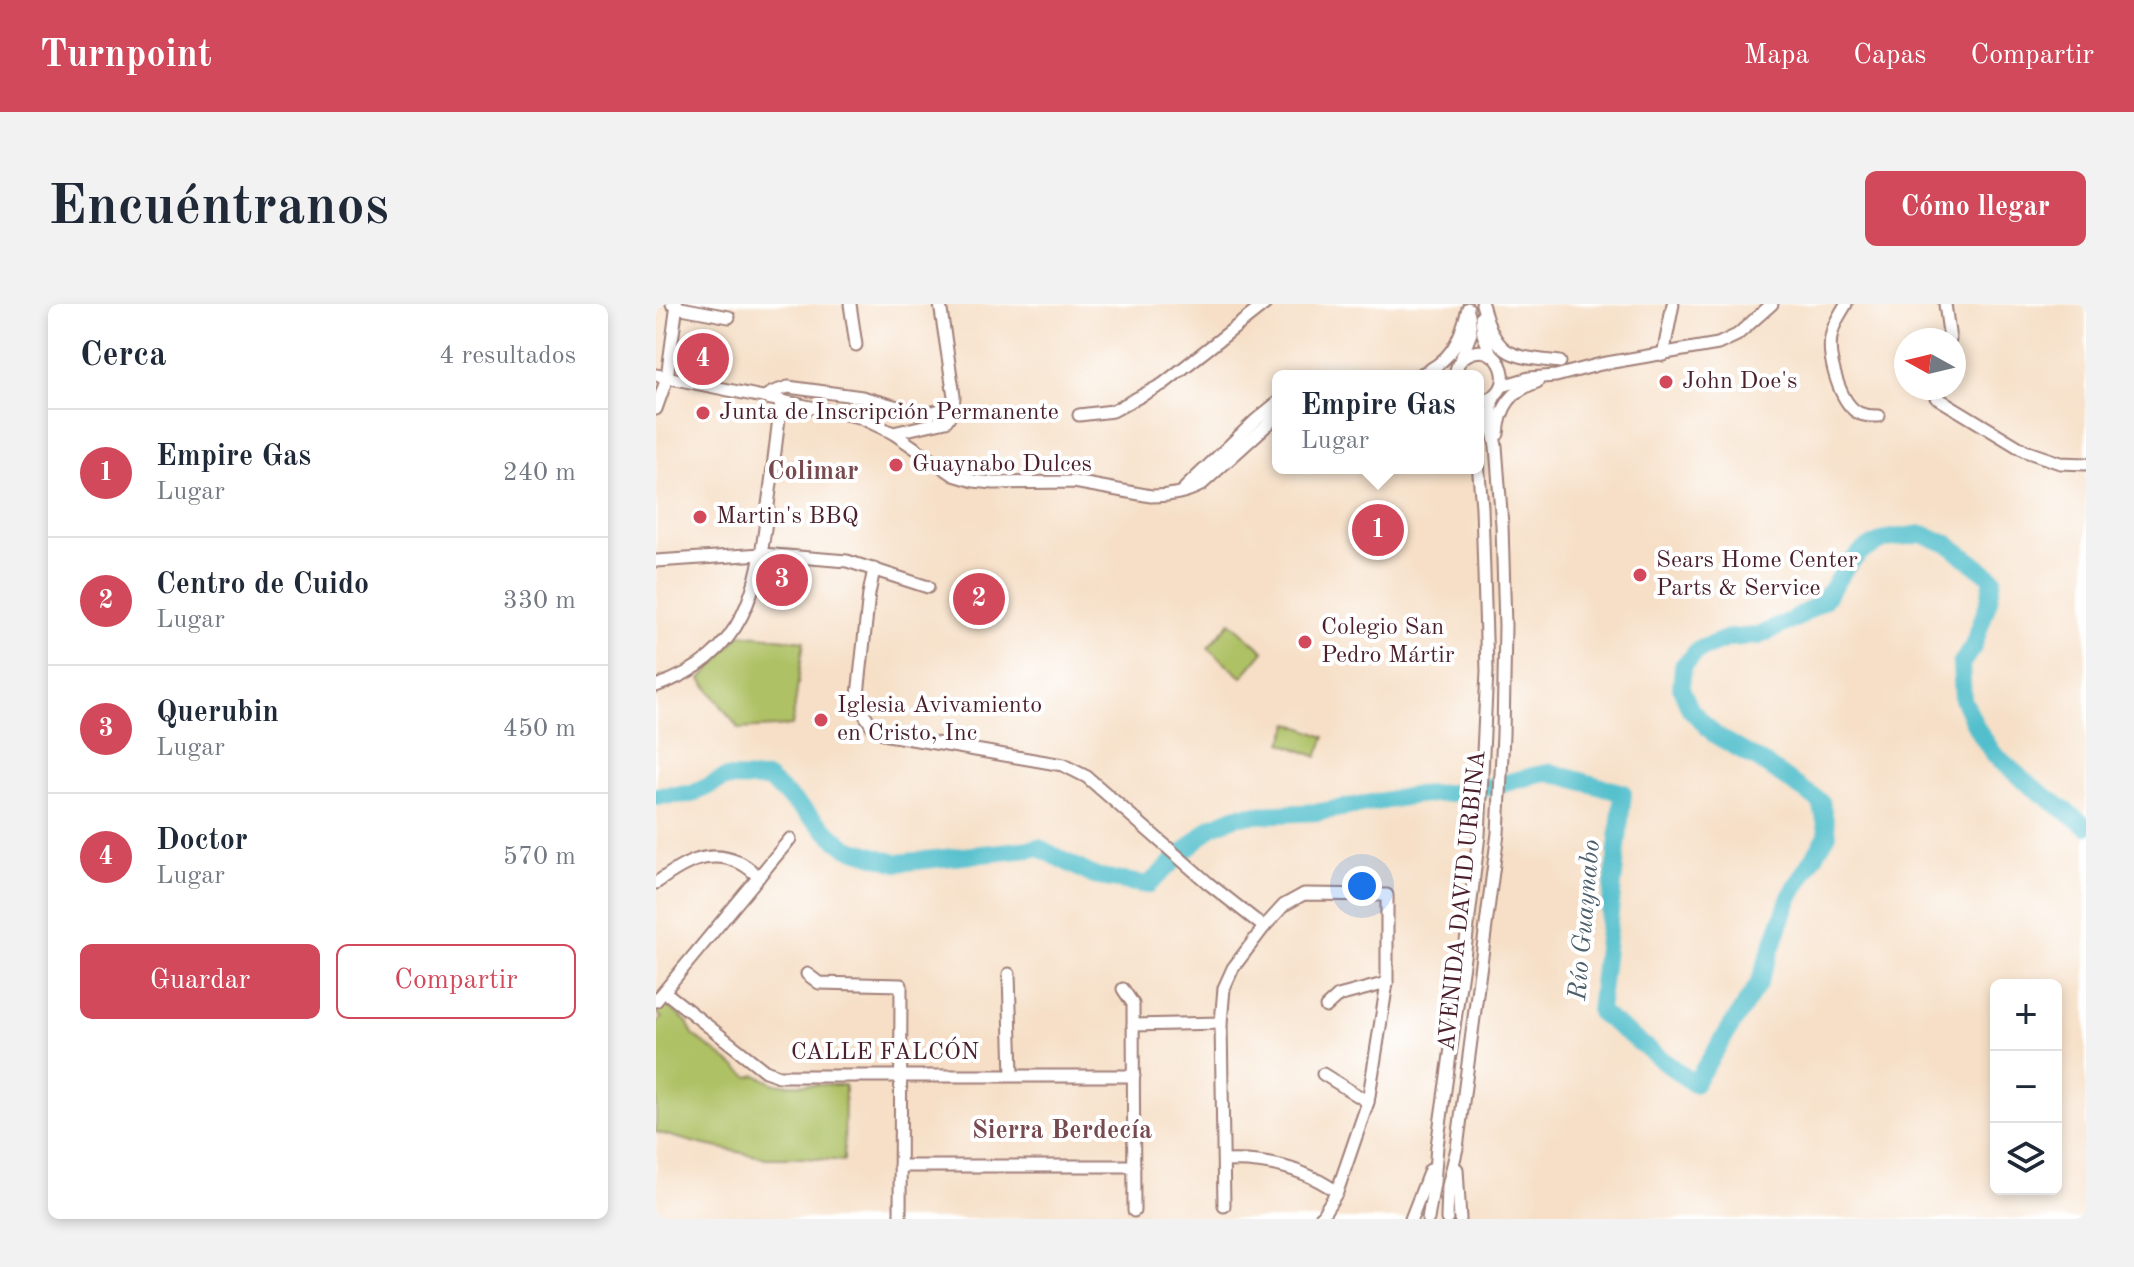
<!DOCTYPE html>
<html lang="es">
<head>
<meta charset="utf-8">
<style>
  :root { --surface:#fff; --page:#f2f2f3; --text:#1f2937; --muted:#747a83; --line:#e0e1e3; --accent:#d1495b }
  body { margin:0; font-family:"Old Standard TT",serif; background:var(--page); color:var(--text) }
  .controls { position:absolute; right:24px; bottom:24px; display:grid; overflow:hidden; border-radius:12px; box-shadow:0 4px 12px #0003 }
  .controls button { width:72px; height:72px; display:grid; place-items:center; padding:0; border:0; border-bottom:2px solid var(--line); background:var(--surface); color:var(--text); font:40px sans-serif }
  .compass { position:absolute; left:1238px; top:24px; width:72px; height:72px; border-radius:50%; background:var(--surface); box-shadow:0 4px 12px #0003; rotate:278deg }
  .you { position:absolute; left:706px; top:582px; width:28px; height:28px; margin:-20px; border:6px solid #fff; border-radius:50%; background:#1a73e8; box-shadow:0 0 0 12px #1a73e833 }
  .badge { display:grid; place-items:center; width:52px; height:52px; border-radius:50%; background:var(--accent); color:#fff; font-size:26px; font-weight:700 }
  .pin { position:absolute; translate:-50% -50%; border:4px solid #fff; box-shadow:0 2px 8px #0006 }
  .popup { position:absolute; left:616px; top:66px; width:212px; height:104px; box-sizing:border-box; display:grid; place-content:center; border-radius:12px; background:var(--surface); filter:drop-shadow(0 2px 6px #0005); font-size:26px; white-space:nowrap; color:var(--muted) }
  .popup b { font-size:30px; color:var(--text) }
  .popup::after { content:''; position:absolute; left:50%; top:100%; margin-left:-16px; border:16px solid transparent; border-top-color:var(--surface) }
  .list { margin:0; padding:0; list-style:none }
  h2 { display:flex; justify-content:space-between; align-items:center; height:104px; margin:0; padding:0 32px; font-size:34px }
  h2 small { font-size:26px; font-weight:400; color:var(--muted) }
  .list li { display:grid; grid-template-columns:52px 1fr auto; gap:24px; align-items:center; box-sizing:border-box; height:128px; padding:0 32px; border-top:2px solid var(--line) }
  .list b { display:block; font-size:30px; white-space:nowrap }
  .list p { margin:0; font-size:26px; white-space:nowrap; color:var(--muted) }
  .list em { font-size:26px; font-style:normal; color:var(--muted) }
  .actions { display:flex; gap:16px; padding:24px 32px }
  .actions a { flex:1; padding:18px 0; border:2px solid var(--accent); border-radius:12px; text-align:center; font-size:28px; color:var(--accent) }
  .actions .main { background:var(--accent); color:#fff }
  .icon { flex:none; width:44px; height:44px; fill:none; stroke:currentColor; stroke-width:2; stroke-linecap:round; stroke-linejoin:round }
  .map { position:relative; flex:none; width:1430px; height:915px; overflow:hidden; border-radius:12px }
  header { display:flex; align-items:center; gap:48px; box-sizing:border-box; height:112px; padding:0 40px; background:var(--accent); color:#fff }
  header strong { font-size:38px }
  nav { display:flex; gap:44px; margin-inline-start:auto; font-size:28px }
  .intro { display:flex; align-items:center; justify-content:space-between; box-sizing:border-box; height:192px; padding:0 48px }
  h1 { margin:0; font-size:56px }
  .button { padding:20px 36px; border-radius:12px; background:var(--accent); color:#fff; font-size:28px; font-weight:700 }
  main { display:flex; gap:48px; padding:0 48px }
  aside { flex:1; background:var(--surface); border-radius:12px; box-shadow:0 4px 12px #0003 }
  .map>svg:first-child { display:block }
</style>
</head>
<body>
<header>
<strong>Turnpoint</strong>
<nav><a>Mapa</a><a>Capas</a><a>Compartir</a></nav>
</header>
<div class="intro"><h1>Encuéntranos</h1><a class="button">Cómo llegar</a></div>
<main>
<aside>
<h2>Cerca<small>4 resultados</small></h2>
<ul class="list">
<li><span class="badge">1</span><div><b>Empire Gas</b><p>Lugar</p></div><em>240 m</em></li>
<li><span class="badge">2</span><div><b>Centro de Cuido</b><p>Lugar</p></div><em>330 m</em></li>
<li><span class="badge">3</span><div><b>Querubin</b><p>Lugar</p></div><em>450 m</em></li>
<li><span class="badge">4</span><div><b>Doctor</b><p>Lugar</p></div><em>570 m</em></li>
</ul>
<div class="actions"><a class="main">Guardar</a><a>Compartir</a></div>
</aside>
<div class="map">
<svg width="1430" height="915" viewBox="0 0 1430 915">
  <rect width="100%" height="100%" fill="#fff"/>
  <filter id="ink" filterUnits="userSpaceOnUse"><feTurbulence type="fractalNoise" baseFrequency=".0125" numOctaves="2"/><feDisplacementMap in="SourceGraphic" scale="16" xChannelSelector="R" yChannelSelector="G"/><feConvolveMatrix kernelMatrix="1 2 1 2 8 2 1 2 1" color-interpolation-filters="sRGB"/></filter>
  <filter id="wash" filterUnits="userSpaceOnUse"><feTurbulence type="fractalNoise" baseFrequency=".006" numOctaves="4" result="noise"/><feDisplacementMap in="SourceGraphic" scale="32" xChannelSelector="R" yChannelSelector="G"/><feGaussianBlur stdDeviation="1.8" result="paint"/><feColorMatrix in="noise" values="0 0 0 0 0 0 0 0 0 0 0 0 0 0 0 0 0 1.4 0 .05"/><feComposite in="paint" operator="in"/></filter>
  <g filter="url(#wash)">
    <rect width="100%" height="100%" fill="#f6dfc6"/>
    <g fill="#aec165" stroke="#7c7048" stroke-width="2">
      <polygon points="574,318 608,347 586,373 552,344"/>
      <polygon points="84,330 148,337 136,422 83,425 45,375"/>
      <polygon points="634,419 669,433 661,453 626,439"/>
      <polygon points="7,703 13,703 31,718 37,731 93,773 100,771 119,780 189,781 188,857 149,854 110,854 40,839 0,828 0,720 6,714 1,709"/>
    </g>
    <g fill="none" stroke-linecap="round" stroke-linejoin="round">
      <polyline stroke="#52bfcc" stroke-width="18" points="0,492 36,490 69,474 112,475 189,543 241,559 383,544 438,572 492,581 555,523 581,512 663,508 761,491 813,488 893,468 967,489 943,708 1038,780 1103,679 1134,593 1172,530 1165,498 1104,457 1059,431 1034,405 1025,384 1027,362 1042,346 1073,334 1102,332 1141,314 1168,296 1190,263 1206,247 1230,235 1266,230 1292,240 1337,274 1333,296 1317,343 1305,360 1307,395 1320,423 1337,449 1366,475 1430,522"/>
    </g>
  </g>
  <g filter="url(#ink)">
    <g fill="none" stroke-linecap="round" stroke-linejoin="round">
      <defs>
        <g id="minor">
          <polyline points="16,0 20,3 73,13"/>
          <polyline points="194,0 200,41"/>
          <path d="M 826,0 C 841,54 853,52 904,58"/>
          <path d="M 1190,0 C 1185,9 1178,18 1176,29 C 1170,49 1182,92 1198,106 C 1205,112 1214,112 1223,112"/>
          <polyline points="1289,0 1294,36"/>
          <polyline points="825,13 827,30 835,50"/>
          <polyline points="1007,51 1017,0"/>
          <polyline points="805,55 815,29 813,10"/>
          <path d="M 0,71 L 203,113 L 237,129 L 298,171 L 318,177 L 338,179 L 418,178 L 495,192 C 511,192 530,189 545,181 L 622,111"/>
          <path d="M 761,72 C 795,58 804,38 812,4"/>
          <path d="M 799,72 C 800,63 803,55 811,51 C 845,32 867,93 822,97"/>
          <polyline points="846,82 873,74 900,72 945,60 1062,40 1081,31 1116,0"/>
          <polyline points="1283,84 1280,93 1369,147 1404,159 1430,160"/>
          <polyline points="108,93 117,88 132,83 206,93 260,108 274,109 298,102"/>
          <polyline points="0,105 11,74 21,0"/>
          <polyline points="423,111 457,107 507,80 609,0"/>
          <polyline points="237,129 290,117 297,107 298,92 284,0"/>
          <path d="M 842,130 C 844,103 855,87 881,78"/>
          <polyline points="529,184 600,116 622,98"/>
          <polyline points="0,257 106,250 191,257 272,283"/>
          <polyline points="218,265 213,290 202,391 205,405 218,425 232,431 407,461 431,473 552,579 608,623"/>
          <path d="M 0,382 C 90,351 102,285 112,201 C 117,166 121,131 125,97"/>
          <path d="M 0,579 C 25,561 51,544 82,558 C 90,561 97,568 103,573"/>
          <polyline points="151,670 163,679 245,681 244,915"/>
          <polyline points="353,670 356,771"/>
          <polyline points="467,685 477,700 478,907"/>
          <polyline points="9,688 109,767 123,772 478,772"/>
          <polyline points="0,697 134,535"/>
          <polyline points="670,703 682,692 731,679"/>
          <polyline points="477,721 565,719"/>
          <polyline points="667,770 712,798"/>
          <path d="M 568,857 C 609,855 647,864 681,888"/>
          <polyline points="244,862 478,862"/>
          <polyline points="801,865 804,915"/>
          <polyline points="568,902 565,719 568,684 577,664 608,623 628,601 648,590 731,591 731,679 712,798 681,888 664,915"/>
          <polyline points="755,915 774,866"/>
          <polyline points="772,915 778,879 781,842 809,646 823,531 831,367 826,203 822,159"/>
          <polyline points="791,915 792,882 801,844 842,529 847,431 849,322 846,221 840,142 836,123 836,98 839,92"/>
        </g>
      </defs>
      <use href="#minor" stroke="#a07f78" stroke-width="15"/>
      <use href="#minor" stroke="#fff" stroke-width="11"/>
    </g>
  </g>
  <g fill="#d1495b" stroke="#fff" stroke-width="3">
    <circle cx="1010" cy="78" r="8"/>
    <circle cx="47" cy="109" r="8"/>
    <circle cx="240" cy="161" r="8"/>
    <circle cx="44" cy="213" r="8"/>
    <circle cx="984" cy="271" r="8"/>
    <circle cx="649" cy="338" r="8"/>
    <circle cx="165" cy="416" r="8"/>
  </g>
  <g text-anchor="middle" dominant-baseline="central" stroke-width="8" stroke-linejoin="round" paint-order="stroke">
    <g font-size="24" fill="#4a1f2b" stroke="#fff" text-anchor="start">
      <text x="1026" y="78">John Doe's</text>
      <text x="63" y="109">Junta de Inscripción Permanente</text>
      <text x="256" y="161">Guaynabo Dulces</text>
      <text x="60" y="213">Martin's BBQ</text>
      <text x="1000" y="257">Sears Home Center<tspan x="1000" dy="28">Parts &amp; Service</tspan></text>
      <text x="665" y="324">Colegio San<tspan x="665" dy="28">Pedro Mártir</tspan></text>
      <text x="181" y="402">Iglesia Avivamiento<tspan x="181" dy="28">en Cristo, Inc</tspan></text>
    </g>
    <g font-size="24" fill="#4a1f2b" stroke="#fff">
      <text transform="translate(807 597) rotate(-84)">AVENIDA DAVID URBINA</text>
      <text x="229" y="749">CALLE FALCÓN</text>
    </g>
    <g font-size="26" font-weight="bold" fill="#774a50" stroke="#fff">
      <text x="157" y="168">Colimar</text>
      <text x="406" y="827">Sierra Berdecía</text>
    </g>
    <g font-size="26" font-style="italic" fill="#4d5f6b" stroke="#fff">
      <text transform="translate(929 616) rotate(-85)">Río Guaynabo</text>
    </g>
  </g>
</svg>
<div class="controls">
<button>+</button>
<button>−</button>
<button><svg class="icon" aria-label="layers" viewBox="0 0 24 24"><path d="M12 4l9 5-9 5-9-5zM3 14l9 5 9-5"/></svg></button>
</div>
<svg class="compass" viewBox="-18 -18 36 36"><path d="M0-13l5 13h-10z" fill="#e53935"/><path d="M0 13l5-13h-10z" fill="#747a83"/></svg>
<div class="you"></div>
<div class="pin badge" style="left:722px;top:226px">1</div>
<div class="popup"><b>Empire Gas</b>Lugar</div>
<div class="pin badge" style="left:323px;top:295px">2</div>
<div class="pin badge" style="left:126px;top:276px">3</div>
<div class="pin badge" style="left:47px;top:55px">4</div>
</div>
</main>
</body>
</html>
